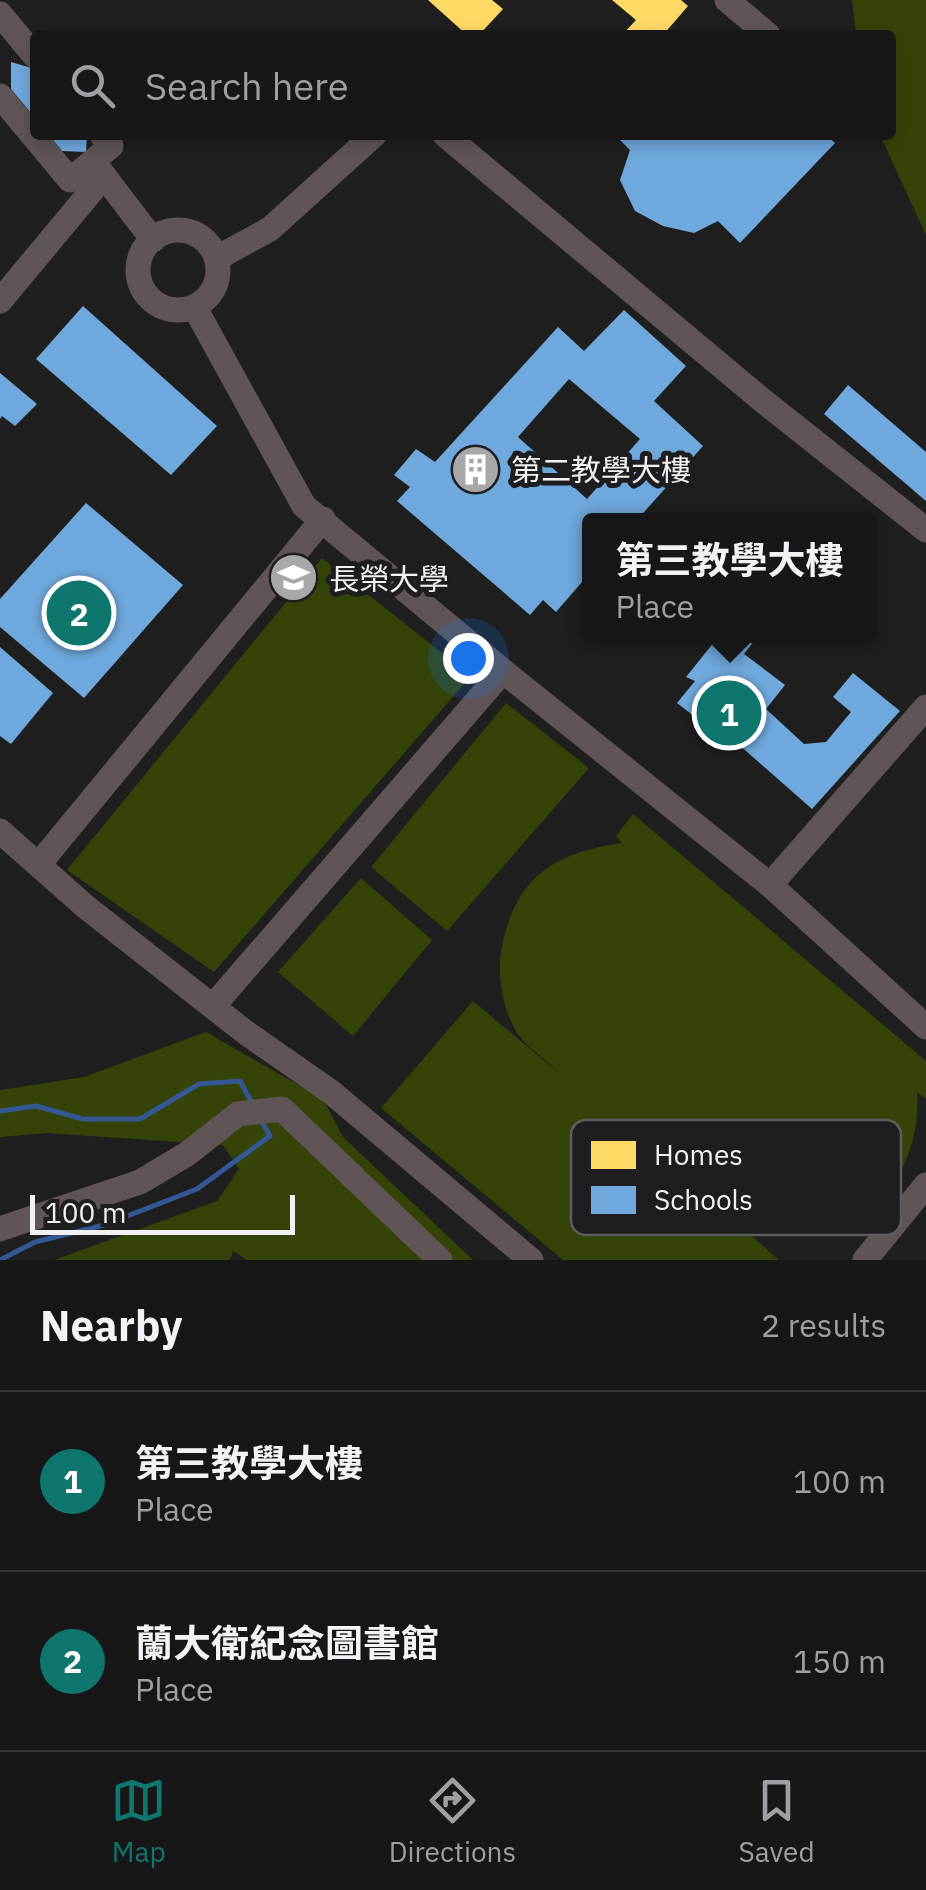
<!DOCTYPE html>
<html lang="en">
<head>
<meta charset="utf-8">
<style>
  :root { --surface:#171718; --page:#242425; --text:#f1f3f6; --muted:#9e9fa2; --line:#363637; --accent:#0f766e }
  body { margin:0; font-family:"IBM Plex Sans","Noto Sans TC",sans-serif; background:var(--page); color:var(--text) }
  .scale { position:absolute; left:30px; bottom:25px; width:265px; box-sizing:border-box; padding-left:10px; border:5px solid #f1f0f3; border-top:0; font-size:28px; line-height:35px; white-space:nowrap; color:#f1f0f3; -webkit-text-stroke:8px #1e1e21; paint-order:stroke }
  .you { position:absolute; left:468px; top:658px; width:35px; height:35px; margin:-25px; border:8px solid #fff; border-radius:50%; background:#1a73e8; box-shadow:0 0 0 15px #1a73e833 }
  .badge { display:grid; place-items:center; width:65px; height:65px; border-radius:50%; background:var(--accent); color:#fff; font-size:32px; font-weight:700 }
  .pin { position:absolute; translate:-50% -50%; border:5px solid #fff; box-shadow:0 2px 10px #0006 }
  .popup { position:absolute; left:582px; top:513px; width:295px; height:130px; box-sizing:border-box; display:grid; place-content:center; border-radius:10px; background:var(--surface); filter:drop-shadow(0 2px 8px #0005); font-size:32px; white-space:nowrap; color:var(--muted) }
  .popup b { font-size:38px; color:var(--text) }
  .popup::after { content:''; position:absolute; left:50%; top:100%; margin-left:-20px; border:20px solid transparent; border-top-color:var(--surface) }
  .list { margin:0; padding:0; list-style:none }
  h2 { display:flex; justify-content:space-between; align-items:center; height:130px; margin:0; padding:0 40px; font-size:42px }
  h2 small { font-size:32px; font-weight:400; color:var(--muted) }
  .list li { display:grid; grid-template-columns:65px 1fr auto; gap:30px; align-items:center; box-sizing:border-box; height:180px; padding:0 40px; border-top:2px solid var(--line) }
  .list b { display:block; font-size:38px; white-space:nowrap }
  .list p { margin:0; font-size:32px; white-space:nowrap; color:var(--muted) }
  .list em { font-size:32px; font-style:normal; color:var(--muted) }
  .icon { flex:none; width:55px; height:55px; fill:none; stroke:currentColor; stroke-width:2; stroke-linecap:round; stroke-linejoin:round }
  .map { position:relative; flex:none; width:926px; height:1260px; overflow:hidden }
  .search { position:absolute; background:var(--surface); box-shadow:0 5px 15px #0003; left:30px; right:30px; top:30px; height:110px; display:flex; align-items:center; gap:25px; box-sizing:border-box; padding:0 35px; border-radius:10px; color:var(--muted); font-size:38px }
  .sheet { height:490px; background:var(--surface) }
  nav { display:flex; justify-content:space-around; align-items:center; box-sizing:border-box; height:140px; border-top:2px solid var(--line); background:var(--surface); font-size:28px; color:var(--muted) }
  nav a { display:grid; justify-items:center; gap:5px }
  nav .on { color:var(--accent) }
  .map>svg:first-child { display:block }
</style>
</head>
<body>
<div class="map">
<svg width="926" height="1260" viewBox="0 0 926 1260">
  <rect width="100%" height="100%" fill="#1f1f20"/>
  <g fill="#354308">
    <polygon points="852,0 926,0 926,235 880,135 891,135 891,35 856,35"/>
    <polygon points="322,558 471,676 214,972 67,870"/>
    <polygon points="506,703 589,768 447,931 371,867"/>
    <path d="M 633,814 L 926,1061 L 926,1099 L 917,1092 C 922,1163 877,1231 801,1236 C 781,1237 758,1230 739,1225 L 779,1260 L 563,1260 L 381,1108 L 473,1001 L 558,1072 C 545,1058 524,1046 514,1028 C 500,1000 496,967 504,937 C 520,873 559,852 622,843 L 616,836 Z"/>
    <polygon points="361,878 432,940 353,1036 278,972"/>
    <polygon points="206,1032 323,1099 343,1137 473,1260 247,1260 233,1251 230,1260 54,1260 217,1201 239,1169 223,1145 47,1133 0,1137 0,1090 84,1077"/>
  </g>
  <g fill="#ffd966">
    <polygon points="428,0 492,0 503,9 479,35 467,35"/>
    <polygon points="612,0 681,0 688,6 663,35 622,35 636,20"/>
  </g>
  <g fill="#6fa8dc" fill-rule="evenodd">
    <polygon points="11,62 35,69 35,118 11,89"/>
    <polygon points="49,135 87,135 86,152 62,151"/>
    <polygon points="620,135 826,135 835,143 740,243 718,221 694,233 663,226 635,211 620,180 630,150 618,138"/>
    <polygon points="83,306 217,426 171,475 36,359"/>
    <path d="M 624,310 L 686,366 L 654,401 L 703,446 L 637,520 L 589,520 L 589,574 L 556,612 L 543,600 L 530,615 L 397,501 L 410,487 L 394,475 L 416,449 L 435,462 L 558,327 L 584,351 ZM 569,379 L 640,439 L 587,499 L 518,437 Z"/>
    <polygon points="0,373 37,404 15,426 2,416 0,419"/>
    <polygon points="848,385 926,452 926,501 824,414"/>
    <polygon points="86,503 183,585 84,698 0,627 0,599"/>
    <polygon points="719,636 758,636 744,654 785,685 766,709 804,744 826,742 851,712 833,697 853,673 900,711 812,809 704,714 699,720 677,703 695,681 686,677"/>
    <polygon points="0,647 53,693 11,744 0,736"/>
  </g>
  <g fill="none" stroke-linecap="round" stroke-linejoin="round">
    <g stroke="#355793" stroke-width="5">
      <polyline points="0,1111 36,1106 83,1119 140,1119 199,1084 240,1081 252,1103"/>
      <polyline points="0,1260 35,1242 104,1225 197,1189 270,1136 262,1122"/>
    </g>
    <g stroke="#5f5557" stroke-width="25">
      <polyline points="727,0 768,35"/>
      <polyline points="0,14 35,56"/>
      <polyline points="0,96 70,180 111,146 102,135"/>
      <polyline points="445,135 762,400 926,530"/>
      <polyline points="95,164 153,240"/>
      <circle cx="178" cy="270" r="40"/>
      <polyline points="217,258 270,229 374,135"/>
      <polyline points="0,301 104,176"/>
      <polyline points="195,308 304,506 503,671 770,885 926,1027"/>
      <polyline points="0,831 86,907 245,1032 331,1092 531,1260"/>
      <polyline points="39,864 323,519"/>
      <polyline points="770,885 926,707"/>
      <polyline points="214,1005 503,671"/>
      <polyline points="0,1229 140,1182 187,1154 238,1114 282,1109 440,1260"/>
      <polyline points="865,1260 926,1185"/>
    </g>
  </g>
  <defs>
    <symbol id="building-disc" viewBox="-11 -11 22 22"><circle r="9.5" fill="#a8a7a9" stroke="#1e1e21"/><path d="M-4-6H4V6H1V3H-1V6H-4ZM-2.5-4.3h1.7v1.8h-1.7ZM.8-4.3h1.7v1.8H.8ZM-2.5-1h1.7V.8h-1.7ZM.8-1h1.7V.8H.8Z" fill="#fff"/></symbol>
    <symbol id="university-disc" viewBox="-11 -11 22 22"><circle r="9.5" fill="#a8a7a9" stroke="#1e1e21"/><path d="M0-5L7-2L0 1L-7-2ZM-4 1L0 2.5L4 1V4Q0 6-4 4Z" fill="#fff"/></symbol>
  </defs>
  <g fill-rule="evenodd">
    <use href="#building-disc" x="448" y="442" width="55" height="55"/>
    <use href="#university-disc" x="266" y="550" width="55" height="55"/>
  </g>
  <g text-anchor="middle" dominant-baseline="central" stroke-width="10" stroke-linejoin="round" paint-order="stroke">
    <g font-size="30" fill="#f1f0f3" stroke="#1e1e21" text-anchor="start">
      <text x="511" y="469">第二教學大樓</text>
      <text x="329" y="578">長榮大學</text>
    </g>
  </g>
  <rect x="571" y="1120" width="330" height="115" rx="15" fill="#1e1e21" stroke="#5d5d60" stroke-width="2.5"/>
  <rect x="591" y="1141" width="45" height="28" fill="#ffd966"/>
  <rect x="591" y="1186" width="45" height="28" fill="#6fa8dc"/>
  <g font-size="28" fill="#f1f0f3">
    <text x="654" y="1165">Homes</text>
    <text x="654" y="1210">Schools</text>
  </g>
</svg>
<div class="scale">100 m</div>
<div class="you"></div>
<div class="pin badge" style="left:729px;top:713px">1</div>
<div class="popup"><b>第三教學大樓</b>Place</div>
<div class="pin badge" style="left:79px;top:613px">2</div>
<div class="search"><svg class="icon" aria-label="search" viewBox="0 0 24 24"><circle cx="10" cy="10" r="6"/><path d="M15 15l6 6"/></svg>Search here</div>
</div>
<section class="sheet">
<h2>Nearby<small>2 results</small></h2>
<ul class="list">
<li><span class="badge">1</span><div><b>第三教學大樓</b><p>Place</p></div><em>100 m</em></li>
<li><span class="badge">2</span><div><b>蘭大衛紀念圖書館</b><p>Place</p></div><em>150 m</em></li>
</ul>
</section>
<nav>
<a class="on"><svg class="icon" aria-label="map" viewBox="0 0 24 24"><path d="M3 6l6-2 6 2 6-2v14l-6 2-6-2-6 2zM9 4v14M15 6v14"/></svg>Map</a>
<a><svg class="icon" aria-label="directions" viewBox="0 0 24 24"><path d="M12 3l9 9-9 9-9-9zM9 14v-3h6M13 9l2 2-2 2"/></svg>Directions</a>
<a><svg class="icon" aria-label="saved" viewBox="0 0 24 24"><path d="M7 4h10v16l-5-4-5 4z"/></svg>Saved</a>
</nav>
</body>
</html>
